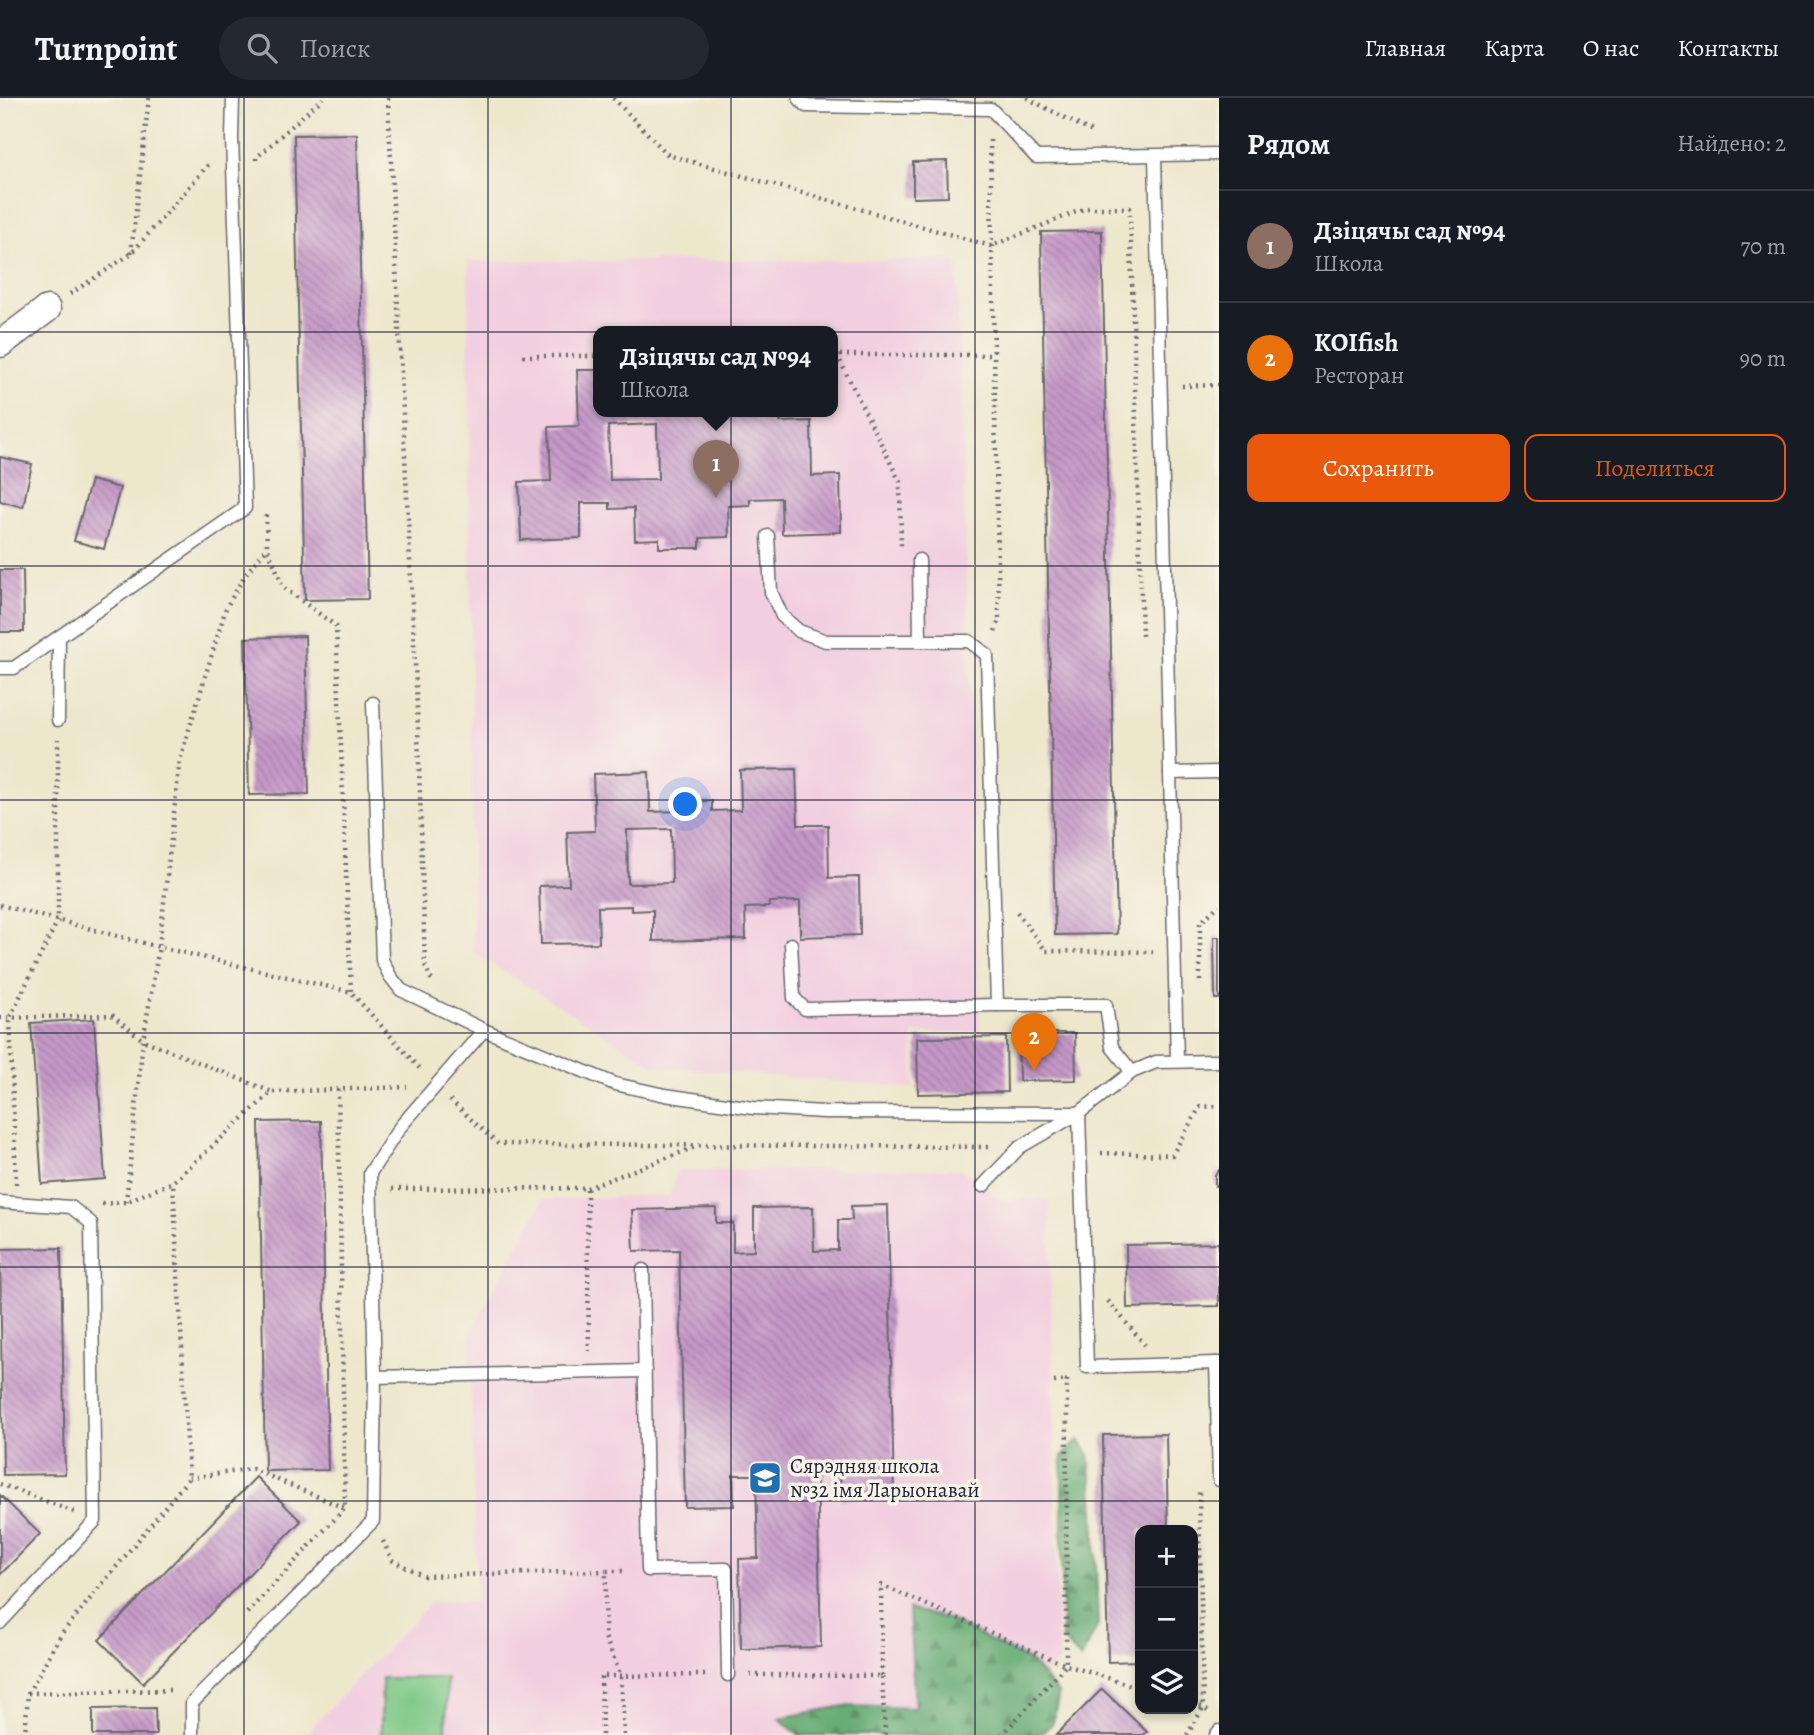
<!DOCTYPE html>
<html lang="ru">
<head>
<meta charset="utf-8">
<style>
  :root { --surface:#171b24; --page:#242831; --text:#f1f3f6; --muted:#9ea1a6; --line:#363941; --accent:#ea580c }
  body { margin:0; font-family:Alegreya,serif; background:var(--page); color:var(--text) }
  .controls { position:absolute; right:21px; bottom:21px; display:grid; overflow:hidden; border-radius:14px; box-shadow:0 4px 10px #0003 }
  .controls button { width:63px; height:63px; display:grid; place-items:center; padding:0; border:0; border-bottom:2px solid var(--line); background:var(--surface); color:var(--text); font:35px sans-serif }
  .you { position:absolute; left:686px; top:707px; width:24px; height:24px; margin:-18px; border:5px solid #fff; border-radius:50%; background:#1a73e8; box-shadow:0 0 0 10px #1a73e833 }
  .badge { display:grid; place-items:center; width:46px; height:46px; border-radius:50%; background:var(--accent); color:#fff; font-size:23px; font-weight:700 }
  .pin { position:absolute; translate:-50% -58px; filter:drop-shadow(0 2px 4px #0008) }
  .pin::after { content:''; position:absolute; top:37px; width:24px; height:21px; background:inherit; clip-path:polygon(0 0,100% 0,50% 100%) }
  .popup { position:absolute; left:593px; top:228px; width:245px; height:91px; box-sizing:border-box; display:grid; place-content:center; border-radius:14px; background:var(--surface); filter:drop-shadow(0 2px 5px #0005); font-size:23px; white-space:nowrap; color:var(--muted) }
  .popup b { font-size:26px; color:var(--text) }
  .popup::after { content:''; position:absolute; left:50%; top:100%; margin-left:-14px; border:14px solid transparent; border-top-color:var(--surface) }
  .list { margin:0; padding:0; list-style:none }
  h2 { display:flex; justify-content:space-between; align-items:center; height:91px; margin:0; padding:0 28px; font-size:30px }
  h2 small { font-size:23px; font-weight:400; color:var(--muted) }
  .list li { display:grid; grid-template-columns:46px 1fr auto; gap:21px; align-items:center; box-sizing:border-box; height:112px; padding:0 28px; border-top:2px solid var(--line) }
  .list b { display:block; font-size:26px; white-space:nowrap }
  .list p { margin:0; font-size:23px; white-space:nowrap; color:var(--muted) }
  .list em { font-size:23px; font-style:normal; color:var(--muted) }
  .actions { display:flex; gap:14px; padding:21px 28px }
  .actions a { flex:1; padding:16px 0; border:2px solid var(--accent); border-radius:14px; text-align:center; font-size:24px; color:var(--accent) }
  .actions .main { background:var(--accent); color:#fff }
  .icon { flex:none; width:38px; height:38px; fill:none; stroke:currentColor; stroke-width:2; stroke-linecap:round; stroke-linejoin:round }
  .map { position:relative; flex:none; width:1219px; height:1637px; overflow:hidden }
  header { display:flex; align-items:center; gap:42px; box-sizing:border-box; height:98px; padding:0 35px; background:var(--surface); border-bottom:2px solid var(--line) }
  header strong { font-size:33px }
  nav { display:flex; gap:38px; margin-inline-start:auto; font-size:24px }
  .search { width:490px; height:63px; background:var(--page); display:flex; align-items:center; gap:18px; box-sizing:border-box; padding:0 24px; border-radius:38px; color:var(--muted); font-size:26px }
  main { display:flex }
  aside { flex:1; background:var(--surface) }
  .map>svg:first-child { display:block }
</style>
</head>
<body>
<header>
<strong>Turnpoint</strong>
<div class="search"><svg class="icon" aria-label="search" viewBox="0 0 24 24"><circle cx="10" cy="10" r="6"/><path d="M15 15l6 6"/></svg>Поиск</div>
<nav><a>Главная</a><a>Карта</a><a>О нас</a><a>Контакты</a></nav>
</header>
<main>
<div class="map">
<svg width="1219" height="1637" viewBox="0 0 1219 1637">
  <defs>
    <pattern id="forest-firs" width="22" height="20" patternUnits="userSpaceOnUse" patternTransform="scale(1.75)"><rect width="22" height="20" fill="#66ac73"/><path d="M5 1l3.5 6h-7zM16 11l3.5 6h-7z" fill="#548c60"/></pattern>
    <pattern id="building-back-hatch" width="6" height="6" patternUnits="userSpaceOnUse" patternTransform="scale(1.75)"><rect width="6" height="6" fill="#c699c8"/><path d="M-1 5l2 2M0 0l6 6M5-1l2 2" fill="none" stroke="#a07ca4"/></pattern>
  </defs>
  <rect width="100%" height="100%" fill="#f7f3e8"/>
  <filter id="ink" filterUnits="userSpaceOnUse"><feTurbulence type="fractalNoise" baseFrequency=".0143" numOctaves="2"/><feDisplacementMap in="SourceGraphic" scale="14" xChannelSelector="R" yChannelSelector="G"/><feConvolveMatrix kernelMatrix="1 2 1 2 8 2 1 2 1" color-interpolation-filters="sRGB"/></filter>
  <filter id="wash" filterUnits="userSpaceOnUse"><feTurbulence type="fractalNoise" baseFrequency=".00686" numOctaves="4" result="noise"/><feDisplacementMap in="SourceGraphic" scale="28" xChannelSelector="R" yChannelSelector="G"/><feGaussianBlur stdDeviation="1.57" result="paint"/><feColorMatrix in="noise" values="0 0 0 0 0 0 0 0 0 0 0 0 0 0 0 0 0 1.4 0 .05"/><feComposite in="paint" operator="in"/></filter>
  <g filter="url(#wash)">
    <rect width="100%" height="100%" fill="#ede7cc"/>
    <g fill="#f2cfe0" fill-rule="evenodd">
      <path d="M 957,162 L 980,934 L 913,935 L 914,990 L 655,968 L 473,854 L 468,163 ZM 599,234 L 833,234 L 833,314 L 599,314 Z"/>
      <polygon points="961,1071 1001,1102 1049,1101 1059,1562 990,1637 304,1637 430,1505 477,1503 469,1237 543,1102 670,1097 677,1072"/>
    </g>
    <g fill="url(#forest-firs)" stroke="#446757" stroke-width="2">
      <polygon points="1079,1342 1089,1356 1094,1412 1098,1527 1081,1561 1062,1541 1062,1358"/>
      <polygon points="909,1511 948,1521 1030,1563 1059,1596 1052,1626 1039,1637 799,1637 779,1620 844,1608 915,1610"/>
    </g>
    <polygon fill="#7ec886" stroke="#507560" stroke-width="2" points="382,1580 447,1580 446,1637 381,1637"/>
    <g id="blocks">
      <g fill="url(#building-back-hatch)" fill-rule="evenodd">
        <polygon points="357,36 368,501 305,502 294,37"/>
        <polygon points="947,63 948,99 913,100 913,64"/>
        <polygon points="1102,133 1117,836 1055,837 1041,134"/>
        <path d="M 577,272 L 599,272 L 599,314 L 780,314 L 780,324 L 811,323 L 812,378 L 840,377 L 841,434 L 782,436 L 781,400 L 750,401 L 750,407 L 728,408 L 729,439 L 700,440 L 700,450 L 659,450 L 659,441 L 635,442 L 634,410 L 610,411 L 610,405 L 581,405 L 581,440 L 521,442 L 519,384 L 551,383 L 549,329 L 579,328 ZM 657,326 L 658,381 L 610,382 L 608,328 Z"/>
        <polygon points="0,359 32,366 23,409 0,403"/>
        <polygon points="91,382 120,390 104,451 74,443"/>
        <polygon points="0,472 23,472 24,534 0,534"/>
        <polygon points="305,538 309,696 249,697 245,540"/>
        <path d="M 796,671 L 798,727 L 828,727 L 829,780 L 859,779 L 860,837 L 800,839 L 800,803 L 769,804 L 769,809 L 745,810 L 746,841 L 653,843 L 653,812 L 631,813 L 631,808 L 598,809 L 599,845 L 541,846 L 539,788 L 569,787 L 567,734 L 595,733 L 593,676 L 649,674 L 650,714 L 683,713 L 683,704 L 712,703 L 712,713 L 741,712 L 740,672 ZM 671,731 L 672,785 L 628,786 L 627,732 Z"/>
        <polygon points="1214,839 1219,839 1219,901 1215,901"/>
        <polygon points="94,921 105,1081 42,1086 31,925"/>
        <polygon points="1018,935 1075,935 1076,982 1019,983"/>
        <polygon points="1006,939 1007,994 918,996 917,940"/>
        <polygon points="321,1023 328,1372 265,1373 259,1024"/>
        <polygon points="1219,1072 1219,1087 1215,1088 1215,1077"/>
        <polygon points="888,1107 894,1400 841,1401 840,1374 817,1374 821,1549 741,1551 739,1461 758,1460 756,1377 733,1377 734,1408 685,1409 679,1152 634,1153 632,1112 716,1110 716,1125 733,1125 733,1154 754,1153 754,1110 813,1109 814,1153 838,1152 838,1122 852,1122 851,1108"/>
        <polygon points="1219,1145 1219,1208 1127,1210 1126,1147"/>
        <polygon points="61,1150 65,1376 3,1377 0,1151"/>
        <polygon points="1166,1336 1168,1432 1140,1432 1140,1563 1108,1564 1103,1337"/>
        <polygon points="256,1379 301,1423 143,1585 99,1542"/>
        <polygon points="0,1397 40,1436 0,1477"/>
        <polygon points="1102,1591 1147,1634 1143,1637 1056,1637"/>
        <polygon points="155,1610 156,1637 93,1637 93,1611"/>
      </g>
    </g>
  </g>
  <g filter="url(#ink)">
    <use href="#blocks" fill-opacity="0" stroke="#69676e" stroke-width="2"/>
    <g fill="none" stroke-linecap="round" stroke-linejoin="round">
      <defs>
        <g id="lane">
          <polyline points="799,0 806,8 991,11 1036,59 1219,56"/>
          <polyline points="1155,58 1177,963"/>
          <polyline points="768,438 771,494 782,518 799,533 826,543 969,543 987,557 997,907"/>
          <polyline points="919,462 920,543"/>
          <polyline points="0,570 14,570 245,410 232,40 233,0"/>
          <polyline points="373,605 382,862 390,878 401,892 484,932 615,986 665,997 753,1010 824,1014 1079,1015 1132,974 1156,964 1219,963"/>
          <polyline points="58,622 59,539"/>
          <polyline points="1170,675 1219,674"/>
          <polyline points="791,846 794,900 805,911 997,907 1106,907 1112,949 1132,974"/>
          <polyline points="983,1088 1020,1049 1079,1015 1087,1269 1216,1265"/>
          <polyline points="0,1104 71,1109 91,1125 95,1423 0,1525"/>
          <polyline points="643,1172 648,1472 726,1471 728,1577"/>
          <polyline points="1219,1265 1216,1265 1219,1382"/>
          <polyline points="375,1279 645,1273"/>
          <polyline points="192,1637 192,1605 373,1423 375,1279 370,1075 400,1029 484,932"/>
          <polyline points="1216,1637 1219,1633"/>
        </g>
        <polyline id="street" points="0,246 47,211"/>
      </defs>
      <use href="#lane" stroke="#69676e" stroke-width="15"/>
      <use href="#street" stroke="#69676e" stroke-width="29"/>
      <g stroke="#69676e" stroke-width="4.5" stroke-dasharray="2 5" stroke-linecap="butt">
        <polyline points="388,0 418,630 425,867 432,883"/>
        <polyline points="613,0 668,57 991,148 1086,110 1130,110 1142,538"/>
        <polyline points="1027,0 1094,35"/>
        <polyline points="990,42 999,523 994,536"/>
        <polyline points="256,62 256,60 323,0"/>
        <polyline points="131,155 149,0"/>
        <polyline points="70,196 131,156 210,65"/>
        <polyline points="833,257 993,257"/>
        <polyline points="837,257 900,384 901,451"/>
        <polyline points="523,258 599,258"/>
        <polyline points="1182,288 1219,287"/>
        <polyline points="266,417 267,449 284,490 336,528 351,894"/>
        <polyline points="0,807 159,849 351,894 422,973"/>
        <polyline points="1017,814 1046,853 1153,854"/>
        <polyline points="1200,883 1200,825 1219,807"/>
        <polyline points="0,920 112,917 143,942 272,994"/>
        <polyline points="450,1002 498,1046 991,1049"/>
        <polyline points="1101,1055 1172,1057 1200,1009 1219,1008"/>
        <polyline points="16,1086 10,919 58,822 58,641"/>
        <polyline points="587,1090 698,1048"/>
        <polyline points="392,1091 587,1090 589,1253"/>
        <polyline points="126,1104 143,942 159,849 180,661 226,510 245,477 267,450"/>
        <polyline points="102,1106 125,1104 173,1084 272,994 407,989"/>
        <polyline points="1108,1203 1145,1247"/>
        <polyline points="1054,1284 1067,1282"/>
        <polyline points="189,1380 252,1371 347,1411"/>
        <polyline points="0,1386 74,1414"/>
        <polyline points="383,1443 392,1462 424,1478 606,1473"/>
        <polyline points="247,1515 345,1410 338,991"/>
        <polyline points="750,1577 882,1578 885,1637"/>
        <polyline points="882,1578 881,1487 1066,1567 1140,1590"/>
        <polyline points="28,1595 174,1592"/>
        <polyline points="1193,1607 1203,1610 1211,1615"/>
        <polyline points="25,1637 28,1595 62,1535 189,1380 173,1084"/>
        <polyline points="602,1637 601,1578 706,1577"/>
        <polyline points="624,1637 621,1578 605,1539 606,1473 626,1473"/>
        <polyline points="1002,1637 1066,1567 1067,1282 1069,1281"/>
        <polyline points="1187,1637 1203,1610 1199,1392"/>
      </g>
      <use href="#lane" stroke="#fff" stroke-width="12"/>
      <use href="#street" stroke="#fff" stroke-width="26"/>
    </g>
  </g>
  <path fill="none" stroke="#22223b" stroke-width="2" stroke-opacity="0.55" d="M 244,0 L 244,1637M 488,0 L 488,1637M 731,0 L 731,1637M 975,0 L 975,1637M 0,234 L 1219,234M 0,468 L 1219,468M 0,702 L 1219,702M 0,935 L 1219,935M 0,1169 L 1219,1169M 0,1403 L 1219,1403"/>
  <defs>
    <symbol id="school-square" viewBox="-11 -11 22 22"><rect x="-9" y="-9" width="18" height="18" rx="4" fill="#1f6fb2" stroke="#f7f3e8"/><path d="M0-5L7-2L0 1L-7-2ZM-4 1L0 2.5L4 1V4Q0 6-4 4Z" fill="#fff"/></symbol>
  </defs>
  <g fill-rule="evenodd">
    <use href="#school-square" x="746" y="1361" width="38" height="38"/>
  </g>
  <g text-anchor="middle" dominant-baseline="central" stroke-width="7" stroke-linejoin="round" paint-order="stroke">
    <g font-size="21" fill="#22223b" stroke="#f7f3e8" text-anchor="start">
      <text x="790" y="1368">Сярэдняя школа<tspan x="790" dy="24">№32 імя Ларыонавай</tspan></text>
    </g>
  </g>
</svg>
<div class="controls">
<button>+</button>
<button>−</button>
<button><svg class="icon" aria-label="layers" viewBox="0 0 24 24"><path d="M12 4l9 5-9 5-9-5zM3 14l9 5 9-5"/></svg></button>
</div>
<div class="you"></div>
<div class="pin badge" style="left:716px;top:400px;background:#8d6e63">1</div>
<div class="popup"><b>Дзіцячы сад №94</b>Школа</div>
<div class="pin badge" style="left:1034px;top:973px;background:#e8710a">2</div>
</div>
<aside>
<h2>Рядом<small>Найдено: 2</small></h2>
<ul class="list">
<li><span class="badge" style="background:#8d6e63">1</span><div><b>Дзіцячы сад №94</b><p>Школа</p></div><em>70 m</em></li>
<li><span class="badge" style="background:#e8710a">2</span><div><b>KOIfish</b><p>Ресторан</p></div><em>90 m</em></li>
</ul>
<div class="actions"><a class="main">Сохранить</a><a>Поделиться</a></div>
</aside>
</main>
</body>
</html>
